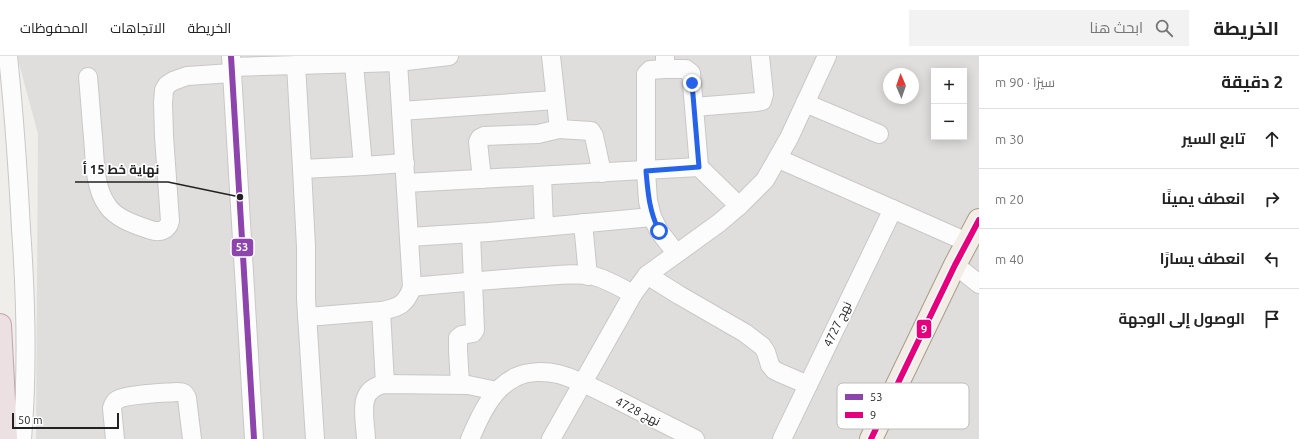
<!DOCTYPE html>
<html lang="ar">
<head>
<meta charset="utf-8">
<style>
  :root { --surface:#fff; --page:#f2f2f2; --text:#222; --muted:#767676; --line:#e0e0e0 }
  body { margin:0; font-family:Ubuntu,Cairo,sans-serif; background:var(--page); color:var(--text); direction:rtl }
  .controls { position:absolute; right:12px; top:12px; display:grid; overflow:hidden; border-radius:0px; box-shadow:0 2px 10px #0003 }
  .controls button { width:36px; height:36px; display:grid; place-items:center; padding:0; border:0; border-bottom:1px solid var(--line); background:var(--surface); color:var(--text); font:20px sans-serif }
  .compass { position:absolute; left:883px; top:12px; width:36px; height:36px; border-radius:50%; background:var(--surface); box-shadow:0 2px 10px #0003; rotate:358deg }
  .scale { position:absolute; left:12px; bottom:10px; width:107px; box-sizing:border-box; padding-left:4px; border:2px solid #222; border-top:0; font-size:11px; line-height:14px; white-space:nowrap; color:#222; -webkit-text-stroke:3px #fff; paint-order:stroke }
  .stop { position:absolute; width:12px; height:12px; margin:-9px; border:3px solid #2563eb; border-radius:50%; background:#fff }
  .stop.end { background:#2563eb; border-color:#fff; box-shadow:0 1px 4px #0008 }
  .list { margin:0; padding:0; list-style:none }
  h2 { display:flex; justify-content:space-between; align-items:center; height:52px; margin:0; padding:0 16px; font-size:17px }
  h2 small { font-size:13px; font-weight:400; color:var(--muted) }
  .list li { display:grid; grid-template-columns:26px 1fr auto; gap:12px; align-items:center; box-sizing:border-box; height:60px; padding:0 16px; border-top:1px solid var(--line) }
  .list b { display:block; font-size:15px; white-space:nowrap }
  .list em { font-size:13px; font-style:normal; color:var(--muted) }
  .icon { flex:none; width:22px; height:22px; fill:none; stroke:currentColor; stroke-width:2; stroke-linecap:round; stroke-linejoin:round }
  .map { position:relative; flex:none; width:979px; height:383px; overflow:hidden; direction:ltr }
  header { display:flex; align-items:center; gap:24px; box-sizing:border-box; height:56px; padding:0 20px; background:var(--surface); border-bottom:1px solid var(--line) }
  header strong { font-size:19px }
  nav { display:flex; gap:22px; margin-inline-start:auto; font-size:14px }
  .search { width:280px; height:36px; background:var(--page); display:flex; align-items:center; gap:10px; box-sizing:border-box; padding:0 14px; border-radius:0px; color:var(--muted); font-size:15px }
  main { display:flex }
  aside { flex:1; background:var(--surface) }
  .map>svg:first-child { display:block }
</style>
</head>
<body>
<header>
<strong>الخريطة</strong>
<div class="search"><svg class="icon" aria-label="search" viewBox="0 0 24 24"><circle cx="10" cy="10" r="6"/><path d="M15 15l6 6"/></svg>ابحث هنا</div>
<nav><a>الخريطة</a><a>الاتجاهات</a><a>المحفوظات</a></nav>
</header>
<main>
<aside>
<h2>2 دقيقة<small>سيرًا · 90 m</small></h2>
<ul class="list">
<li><svg class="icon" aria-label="ahead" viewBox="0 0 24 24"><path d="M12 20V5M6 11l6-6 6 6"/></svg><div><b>تابع السير</b></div><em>30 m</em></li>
<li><svg class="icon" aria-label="right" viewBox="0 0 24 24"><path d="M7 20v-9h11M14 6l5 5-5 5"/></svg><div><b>انعطف يمينًا</b></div><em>20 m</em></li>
<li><svg class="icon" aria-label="left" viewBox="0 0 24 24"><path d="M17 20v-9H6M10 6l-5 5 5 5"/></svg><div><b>انعطف يسارًا</b></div><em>40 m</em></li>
<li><svg class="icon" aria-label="arrive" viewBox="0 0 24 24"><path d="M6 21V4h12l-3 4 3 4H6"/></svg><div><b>الوصول إلى الوجهة</b></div></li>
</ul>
</aside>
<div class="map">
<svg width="979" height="383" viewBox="0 0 979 383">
  <rect width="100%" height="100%" fill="#f0eeeb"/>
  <path fill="#dfdedc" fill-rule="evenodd" d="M 17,0 L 979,0 L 979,383 L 36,383 L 38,78 ZM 934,15 L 964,15 L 964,81 L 934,81 ZM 889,18 L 913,18 L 913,42 L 889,42 Z"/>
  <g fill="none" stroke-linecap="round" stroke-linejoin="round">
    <defs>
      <g id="minor">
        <path d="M 8,0 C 14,58 18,115 21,173 C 26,243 28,313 22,383"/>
        <polyline points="231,0 254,383"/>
        <polyline points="551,0 559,73 591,75 594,80 602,117"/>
        <polyline points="665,0 665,13 686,13 691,17 694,51"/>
        <polyline points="354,8 363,110 405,107"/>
        <polyline points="296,9 302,113 306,191 306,243 315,383"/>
        <polyline points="232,11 398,6 449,0"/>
        <polyline points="665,13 650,14 646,18 646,115 648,145 652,161 659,175 676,197"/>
        <path d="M 88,21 C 90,41 91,61 93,81 C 95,103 94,131 107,149 C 116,163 136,169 151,174 C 160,177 168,174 170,165 L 164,80 L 163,47 L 164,34 L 167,29 L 173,25 L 187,20 L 232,17"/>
        <polyline points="805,47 879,78"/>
        <polyline points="401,55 555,44"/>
        <polyline points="779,103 967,186"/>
        <polyline points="302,113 363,110"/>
        <polyline points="542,120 544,171"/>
        <polyline points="482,123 478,86 480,82 484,80 538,78 559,73"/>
        <polyline points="406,127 699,111"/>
        <polyline points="739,150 699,111 694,51 757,46 762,45 764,38 760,0"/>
        <polyline points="583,167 588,220"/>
        <polyline points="409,181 489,176 652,161"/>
        <polyline points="955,209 979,228"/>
        <polyline points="647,219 679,239 745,277 762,290 766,296 770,309 774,314 780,317 808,329"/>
        <path d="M 412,231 C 452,227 491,224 530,221 C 551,220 574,216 594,220 C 608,224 620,231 633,238"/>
        <polyline points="307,261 381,255"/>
        <path d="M 385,328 L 381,255 C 398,252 406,249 412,231 L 398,6"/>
        <polyline points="460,328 458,294 458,282 462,279 473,277 475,274 471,177"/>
        <path d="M 115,383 L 112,352 C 113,349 114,346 117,344 C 126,338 165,337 177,336 C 183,336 185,337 187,342 L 192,383"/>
        <path d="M 366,383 C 365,360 356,333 385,328 L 468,329 L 497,335"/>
        <path d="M 470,383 C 480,360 492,332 516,321 C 528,315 545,315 558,318 C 578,323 597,334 616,343 C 643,357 669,370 695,383"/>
        <polyline points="551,383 633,238 647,219 719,167 739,150 765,124 789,82 827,0"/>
        <polyline points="782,383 893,153"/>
      </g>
      <polyline id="major" points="871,383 955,209 979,164"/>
      <polyline id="highway" points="0,269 6,383"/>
    </defs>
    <use href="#minor" stroke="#c9c8c7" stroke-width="20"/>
    <use href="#major" stroke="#a79c86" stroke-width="24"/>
    <use href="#highway" stroke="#c5a2ac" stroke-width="24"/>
    <use href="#minor" stroke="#fdfcfc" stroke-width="18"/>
    <use href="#major" stroke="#f3ede7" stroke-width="22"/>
    <use href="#highway" stroke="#ece0e2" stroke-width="22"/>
    <defs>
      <polyline id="bus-1" points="231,0 254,383"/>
      <polyline id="bus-2" points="871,383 955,209 979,164"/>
    </defs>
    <use href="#bus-1" stroke="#fff" stroke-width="9"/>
    <use href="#bus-2" stroke="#fff" stroke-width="9"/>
    <use href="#bus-1" stroke="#8e44ad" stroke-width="6"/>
    <use href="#bus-2" stroke="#e5007d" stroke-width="6"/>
  </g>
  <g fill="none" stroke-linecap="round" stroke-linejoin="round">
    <path stroke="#2563eb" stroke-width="5" d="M 659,175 C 649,154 648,137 646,115 L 699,111 L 692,27"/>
  </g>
  <g text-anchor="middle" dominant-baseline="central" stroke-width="3.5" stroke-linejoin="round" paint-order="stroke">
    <g font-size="12" fill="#222" stroke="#fff">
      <text transform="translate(837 268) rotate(-64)">نهج 4727</text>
      <text transform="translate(638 355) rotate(27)">نهج 4728</text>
    </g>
  </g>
  <rect x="837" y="327" width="132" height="46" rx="6" fill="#fff" stroke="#bdbdbd" stroke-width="1"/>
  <rect x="845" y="338" width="18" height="6" fill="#8e44ad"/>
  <rect x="845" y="356" width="18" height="6" fill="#e5007d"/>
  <g font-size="11" fill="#222">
    <text x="870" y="345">53</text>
    <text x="870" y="363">9</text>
  </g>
  <path fill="none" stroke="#222" stroke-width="1.5" d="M240 141L168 126H75"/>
  <circle fill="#222" stroke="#fff" stroke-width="1.5" cx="240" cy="141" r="4"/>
  <g font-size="13" text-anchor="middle" font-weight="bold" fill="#222" stroke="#fff" stroke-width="3.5" stroke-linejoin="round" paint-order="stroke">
    <text x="121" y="118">نهاية خط 15 أ</text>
  </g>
  <g stroke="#fff" stroke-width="1.5">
    <rect x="231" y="182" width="23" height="19" rx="4" fill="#8e44ad"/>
    <rect x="916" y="263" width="16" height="20" rx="4" fill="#e5007d"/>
  </g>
  <g font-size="11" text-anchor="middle" font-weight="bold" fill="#fff">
    <text x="242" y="195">53</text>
    <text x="924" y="277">9</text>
  </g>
</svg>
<div class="controls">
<button>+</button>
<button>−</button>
</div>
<svg class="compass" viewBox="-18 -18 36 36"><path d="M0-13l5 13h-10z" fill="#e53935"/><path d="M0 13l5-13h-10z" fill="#767676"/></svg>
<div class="scale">50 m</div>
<div class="stop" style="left:659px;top:175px"></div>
<div class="stop end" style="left:692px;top:27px"></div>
</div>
</main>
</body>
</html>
